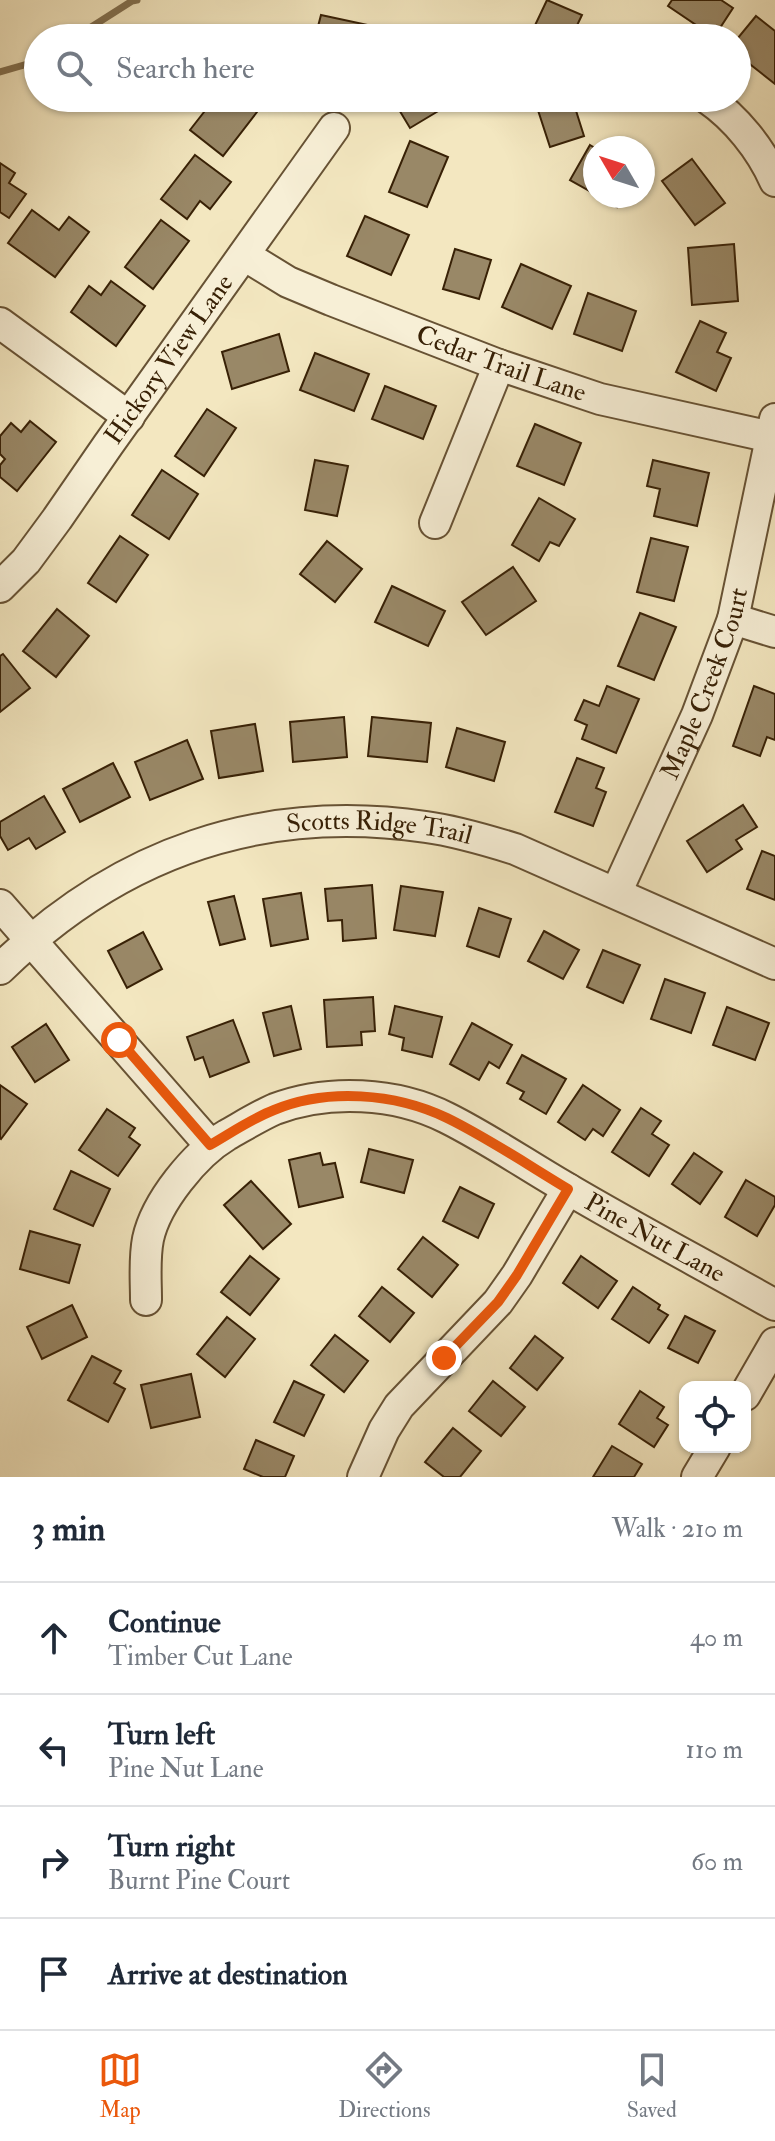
<!DOCTYPE html>
<html lang="en">
<head>
<meta charset="utf-8">
<style>
  :root { --surface:#fff; --page:#f2f2f3; --text:#1f2937; --muted:#747a83; --line:#e0e1e3; --accent:#ea580c }
  body { margin:0; font-family:"IM FELL Double Pica",serif; background:var(--page); color:var(--text) }
  .controls { position:absolute; right:24px; bottom:24px; display:grid; overflow:hidden; border-radius:16px; box-shadow:0 2px 6px #0004 }
  .controls button { width:72px; height:72px; display:grid; place-items:center; padding:0; border:0; border-bottom:2px solid var(--line); background:var(--surface); color:var(--text); font:40px sans-serif }
  .compass { position:absolute; left:583px; top:136px; width:72px; height:72px; border-radius:50%; background:var(--surface); box-shadow:0 2px 6px #0004; rotate:309deg }
  .stop { position:absolute; width:24px; height:24px; margin:-18px; border:6px solid #ea580c; border-radius:50%; background:#fff }
  .stop.end { background:#ea580c; border-color:#fff; box-shadow:0 2px 8px #0008 }
  .list { margin:0; padding:0; list-style:none }
  h2 { display:flex; justify-content:space-between; align-items:center; height:104px; margin:0; padding:0 32px; font-size:34px }
  h2 small { font-size:26px; font-weight:400; color:var(--muted) }
  .list li { display:grid; grid-template-columns:52px 1fr auto; gap:24px; align-items:center; box-sizing:border-box; height:112px; padding:0 32px; border-top:2px solid var(--line) }
  .list b { display:block; font-size:30px; white-space:nowrap }
  .list p { margin:0; font-size:26px; white-space:nowrap; color:var(--muted) }
  .list em { font-size:26px; font-style:normal; color:var(--muted) }
  .icon { flex:none; width:44px; height:44px; fill:none; stroke:currentColor; stroke-width:2; stroke-linecap:round; stroke-linejoin:round }
  .map { position:relative; flex:none; width:775px; height:1477px; overflow:hidden }
  .search { position:absolute; background:var(--surface); box-shadow:0 2px 6px #0004; left:24px; right:24px; top:24px; height:88px; display:flex; align-items:center; gap:20px; box-sizing:border-box; padding:0 28px; border-radius:44px; color:var(--muted); font-size:30px }
  .sheet { height:552px; background:var(--surface) }
  nav { display:flex; justify-content:space-around; align-items:center; box-sizing:border-box; height:112px; border-top:2px solid var(--line); background:var(--surface); font-size:22px; color:var(--muted) }
  nav a { display:grid; justify-items:center; gap:4px }
  nav .on { color:var(--accent) }
  .map>svg:first-child { display:block }
</style>
</head>
<body>
<div class="map">
<svg width="775" height="1477" viewBox="0 0 775 1477">
  <rect width="100%" height="100%" fill="#f3e7c0"/>
  <filter id="stains"><feTurbulence type="fractalNoise" baseFrequency=".0025" numOctaves="4"/><feColorMatrix values="0 0 0 0 .2 0 0 0 0 .09 0 0 0 0 .02 0 0 0 .5 -.17"/></filter>
  <radialGradient id="worn" r=".72"><stop offset=".6" stop-color="#630" stop-opacity="0"/><stop offset="1" stop-color="#630" stop-opacity=".3"/></radialGradient>
  <g fill="none" stroke-linecap="round" stroke-linejoin="round">
    <g stroke="#827050" stroke-width="7">
      <polyline points="74,38 132,1 137,0"/>
      <polyline points="0,72 38,61"/>
    </g>
  </g>
  <g fill="#998867" stroke="#382106" stroke-width="2">
    <polygon points="547,0 582,15 571,38 529,38"/>
    <polygon points="672,0 721,0 733,8 714,37 668,6"/>
    <polygon points="321,15 377,27 375,38 315,38"/>
    <polygon points="756,16 775,31 775,84 737,54 737,39"/>
    <polygon points="215,98 239,98 257,112 223,156 190,130"/>
    <polygon points="392,98 433,98 440,110 410,128"/>
    <polygon points="534,98 572,98 584,136 550,147"/>
    <polygon points="410,141 448,157 427,207 389,192"/>
    <polygon points="590,145 595,148 595,194 570,180"/>
    <polygon points="195,155 231,182 210,209 200,201 187,219 161,199"/>
    <polygon points="692,159 725,203 695,225 662,181"/>
    <polygon points="0,163 15,173 9,183 26,194 9,218 0,212"/>
    <polygon points="598,196 623,196 617,207"/>
    <polygon points="32,210 59,230 69,217 89,232 55,277 8,243"/>
    <polygon points="365,216 409,235 391,275 347,256"/>
    <polygon points="161,220 189,241 153,289 125,267"/>
    <polygon points="734,244 738,301 692,305 688,248"/>
    <polygon points="455,249 491,260 479,299 443,289"/>
    <polygon points="521,264 571,286 552,329 502,307"/>
    <polygon points="111,281 145,306 116,346 71,312 89,286 101,295"/>
    <polygon points="588,293 636,311 622,351 574,334"/>
    <polygon points="700,321 726,333 717,352 731,358 716,391 676,372"/>
    <polygon points="279,334 289,371 232,389 222,352"/>
    <polygon points="315,353 369,374 354,411 300,390"/>
    <polygon points="385,386 436,406 423,439 372,419"/>
    <polygon points="207,409 236,428 204,476 175,456"/>
    <polygon points="30,421 56,442 17,491 0,477 0,465 5,459 0,454 0,436 11,423 21,432"/>
    <polygon points="535,424 581,443 564,485 517,466"/>
    <polygon points="315,460 348,466 337,516 305,510"/>
    <polygon points="653,460 709,473 697,526 654,516 660,489 647,486"/>
    <polygon points="162,470 198,494 169,539 132,515"/>
    <polygon points="539,498 575,519 559,546 550,542 539,561 512,545"/>
    <polygon points="120,536 148,555 116,602 88,583"/>
    <polygon points="651,538 688,547 674,601 637,592"/>
    <polygon points="327,541 362,569 335,602 300,574"/>
    <polygon points="513,567 536,601 486,635 462,602"/>
    <polygon points="392,586 445,611 428,646 375,622"/>
    <polygon points="57,609 89,636 56,677 23,651"/>
    <polygon points="640,613 676,627 654,680 618,666"/>
    <polygon points="3,654 30,688 0,712 0,656"/>
    <polygon points="607,686 639,699 616,753 582,739 587,725 575,720 584,700 599,706"/>
    <polygon points="754,686 775,694 775,740 767,737 760,756 733,746"/>
    <polygon points="344,717 347,757 293,762 290,722"/>
    <polygon points="372,717 431,723 427,762 368,756"/>
    <polygon points="255,724 263,771 219,778 211,731"/>
    <polygon points="457,728 505,742 494,781 446,767"/>
    <polygon points="187,740 203,779 150,800 135,762"/>
    <polygon points="577,758 604,768 596,788 606,792 593,826 555,812"/>
    <polygon points="113,763 130,797 80,822 63,789"/>
    <polygon points="44,796 65,832 36,849 29,838 8,850 0,836 0,822"/>
    <polygon points="743,805 757,827 736,840 742,849 707,872 687,841"/>
    <polygon points="762,851 775,856 775,900 747,889"/>
    <polygon points="372,885 376,938 343,941 342,920 328,921 325,889"/>
    <polygon points="401,886 443,892 435,936 394,930"/>
    <polygon points="301,893 308,939 271,946 263,899"/>
    <polygon points="234,896 245,939 220,945 208,902"/>
    <polygon points="479,908 511,919 499,957 467,946"/>
    <polygon points="544,931 579,950 563,979 528,961"/>
    <polygon points="143,932 162,969 127,988 108,951"/>
    <polygon points="603,950 640,965 623,1003 587,987"/>
    <polygon points="665,979 705,993 691,1033 651,1019"/>
    <polygon points="373,997 375,1031 361,1032 362,1045 327,1047 324,1000"/>
    <polygon points="291,1006 301,1049 274,1056 263,1013"/>
    <polygon points="395,1006 442,1017 432,1057 402,1050 404,1038 389,1034"/>
    <polygon points="727,1007 769,1023 755,1060 713,1045"/>
    <polygon points="233,1020 249,1062 210,1077 203,1057 195,1060 187,1037"/>
    <polygon points="472,1023 512,1045 499,1068 489,1062 479,1080 450,1064"/>
    <polygon points="46,1024 69,1060 35,1082 12,1047"/>
    <polygon points="522,1055 566,1079 546,1114 520,1099 524,1092 507,1083"/>
    <polygon points="0,1085 27,1104 1,1139 0,1138"/>
    <polygon points="583,1085 620,1110 603,1136 593,1129 585,1140 558,1122"/>
    <polygon points="641,1108 661,1121 652,1134 669,1145 649,1176 612,1152"/>
    <polygon points="107,1109 135,1128 129,1137 140,1145 118,1176 79,1150"/>
    <polygon points="369,1149 413,1160 404,1193 361,1182"/>
    <polygon points="320,1153 323,1165 335,1163 343,1197 299,1207 289,1160"/>
    <polygon points="694,1153 722,1172 700,1204 672,1184"/>
    <polygon points="71,1171 110,1189 93,1226 54,1209"/>
    <polygon points="746,1180 775,1197 775,1205 757,1236 725,1217"/>
    <polygon points="251,1181 291,1224 263,1249 224,1205"/>
    <polygon points="460,1187 494,1204 478,1238 443,1221"/>
    <polygon points="30,1231 80,1245 69,1283 20,1269"/>
    <polygon points="423,1237 458,1265 432,1297 398,1269"/>
    <polygon points="250,1256 279,1279 250,1315 221,1292"/>
    <polygon points="581,1256 617,1281 598,1308 563,1283"/>
    <polygon points="382,1287 414,1313 390,1342 359,1316"/>
    <polygon points="633,1287 660,1305 658,1309 668,1315 649,1343 612,1319"/>
    <polygon points="72,1305 87,1337 42,1359 27,1327"/>
    <polygon points="685,1316 715,1331 698,1363 668,1348"/>
    <polygon points="227,1317 255,1339 225,1377 197,1354"/>
    <polygon points="335,1335 368,1361 344,1392 311,1365"/>
    <polygon points="535,1336 563,1358 537,1390 510,1368"/>
    <polygon points="92,1356 121,1371 114,1383 125,1389 108,1422 68,1400"/>
    <polygon points="191,1374 200,1417 151,1428 141,1385"/>
    <polygon points="294,1381 324,1395 304,1436 274,1422"/>
    <polygon points="493,1381 525,1407 501,1436 469,1411"/>
    <polygon points="640,1391 664,1407 657,1418 668,1425 654,1447 619,1424"/>
    <polygon points="453,1428 481,1451 460,1477 444,1477 425,1462"/>
    <polygon points="256,1440 294,1456 285,1477 263,1477 244,1469"/>
    <polygon points="612,1446 642,1464 634,1477 593,1477"/>
  </g>
  <g fill="none" stroke-linecap="round" stroke-linejoin="round">
    <defs>
      <g id="minor">
        <path d="M 707,98 C 736,118 761,149 775,181"/>
        <path id="s1" d="M 244,255 L 288,282 L 331,300 L 499,365 L 600,399 L 771,437"/>
        <polyline points="0,323 129,417"/>
        <polyline points="435,523 499,365"/>
        <path id="s2" d="M 0,587 L 26,561 L 57,519 L 108,445 L 334,128"/>
        <polyline points="733,619 775,632"/>
        <path id="s3" d="M 616,893 L 697,715 L 733,619 L 775,419"/>
        <polyline points="0,905 210,1145"/>
        <path id="s4" d="M 0,969 C 118,853 261,803 426,827 C 456,831 486,840 515,849 L 775,964"/>
        <path id="s5" d="M 146,1300 C 146,1280 144,1259 148,1239 C 156,1202 195,1154 227,1135 C 243,1126 259,1116 275,1109 C 328,1089 396,1092 447,1118 C 489,1139 528,1166 568,1189 C 636,1229 706,1266 775,1305"/>
        <polyline points="745,1395 775,1343"/>
        <polyline points="363,1477 384,1430 399,1406 498,1302 517,1275 568,1189"/>
        <polyline points="697,1477 715,1447"/>
      </g>
    </defs>
    <use href="#minor" stroke="#675234" stroke-width="34"/>
    <use href="#minor" stroke="#f7efd6" stroke-width="30"/>
  </g>
  <g fill="none" stroke-linecap="round" stroke-linejoin="round">
    <path stroke="#ea580c" stroke-width="10" d="M 119,1040 L 210,1145 C 231,1133 251,1119 274,1110 C 327,1088 395,1093 447,1118 C 488,1138 528,1165 568,1189 L 517,1275 L 498,1302 L 444,1358"/>
  </g>
  <g text-anchor="middle" dominant-baseline="central" stroke-width="7" stroke-linejoin="round" paint-order="stroke">
    <g font-size="26" fill="#382106" stroke="#f7efd6">
      <text stroke="none"><textPath href="#s2" startOffset="284">Hickory View Lane</textPath></text>
      <text stroke="none"><textPath href="#s1" startOffset="280">Cedar Trail Lane</textPath></text>
      <text stroke="none"><textPath href="#s3" startOffset="228">Maple Creek Court</textPath></text>
      <text stroke="none"><textPath href="#s4" startOffset="420">Scotts Ridge Trail</textPath></text>
      <text stroke="none"><textPath href="#s5" startOffset="666">Pine Nut Lane</textPath></text>
    </g>
  </g>
  <rect width="100%" height="100%" filter="url(#stains)"/>
  <rect width="100%" height="100%" fill="url(#worn)"/>
</svg>
<div class="controls">
<button><svg class="icon" aria-label="locate" viewBox="0 0 24 24"><circle cx="12" cy="12" r="6"/><path d="M12 2v4M12 18v4M2 12h4M18 12h4"/></svg></button>
</div>
<svg class="compass" viewBox="-18 -18 36 36"><path d="M0-13l5 13h-10z" fill="#e53935"/><path d="M0 13l5-13h-10z" fill="#747a83"/></svg>
<div class="stop" style="left:119px;top:1040px"></div>
<div class="stop end" style="left:444px;top:1358px"></div>
<div class="search"><svg class="icon" aria-label="search" viewBox="0 0 24 24"><circle cx="10" cy="10" r="6"/><path d="M15 15l6 6"/></svg>Search here</div>
</div>
<section class="sheet">
<h2>3 min<small>Walk · 210 m</small></h2>
<ul class="list">
<li><svg class="icon" aria-label="ahead" viewBox="0 0 24 24"><path d="M12 20V5M6 11l6-6 6 6"/></svg><div><b>Continue</b><p>Timber Cut Lane</p></div><em>40 m</em></li>
<li><svg class="icon" aria-label="left" viewBox="0 0 24 24"><path d="M17 20v-9H6M10 6l-5 5 5 5"/></svg><div><b>Turn left</b><p>Pine Nut Lane</p></div><em>110 m</em></li>
<li><svg class="icon" aria-label="right" viewBox="0 0 24 24"><path d="M7 20v-9h11M14 6l5 5-5 5"/></svg><div><b>Turn right</b><p>Burnt Pine Court</p></div><em>60 m</em></li>
<li><svg class="icon" aria-label="arrive" viewBox="0 0 24 24"><path d="M6 21V4h12l-3 4 3 4H6"/></svg><div><b>Arrive at destination</b></div></li>
</ul>
</section>
<nav>
<a class="on"><svg class="icon" aria-label="map" viewBox="0 0 24 24"><path d="M3 6l6-2 6 2 6-2v14l-6 2-6-2-6 2zM9 4v14M15 6v14"/></svg>Map</a>
<a><svg class="icon" aria-label="directions" viewBox="0 0 24 24"><path d="M12 3l9 9-9 9-9-9zM9 14v-3h6M13 9l2 2-2 2"/></svg>Directions</a>
<a><svg class="icon" aria-label="saved" viewBox="0 0 24 24"><path d="M7 4h10v16l-5-4-5 4z"/></svg>Saved</a>
</nav>
</body>
</html>
